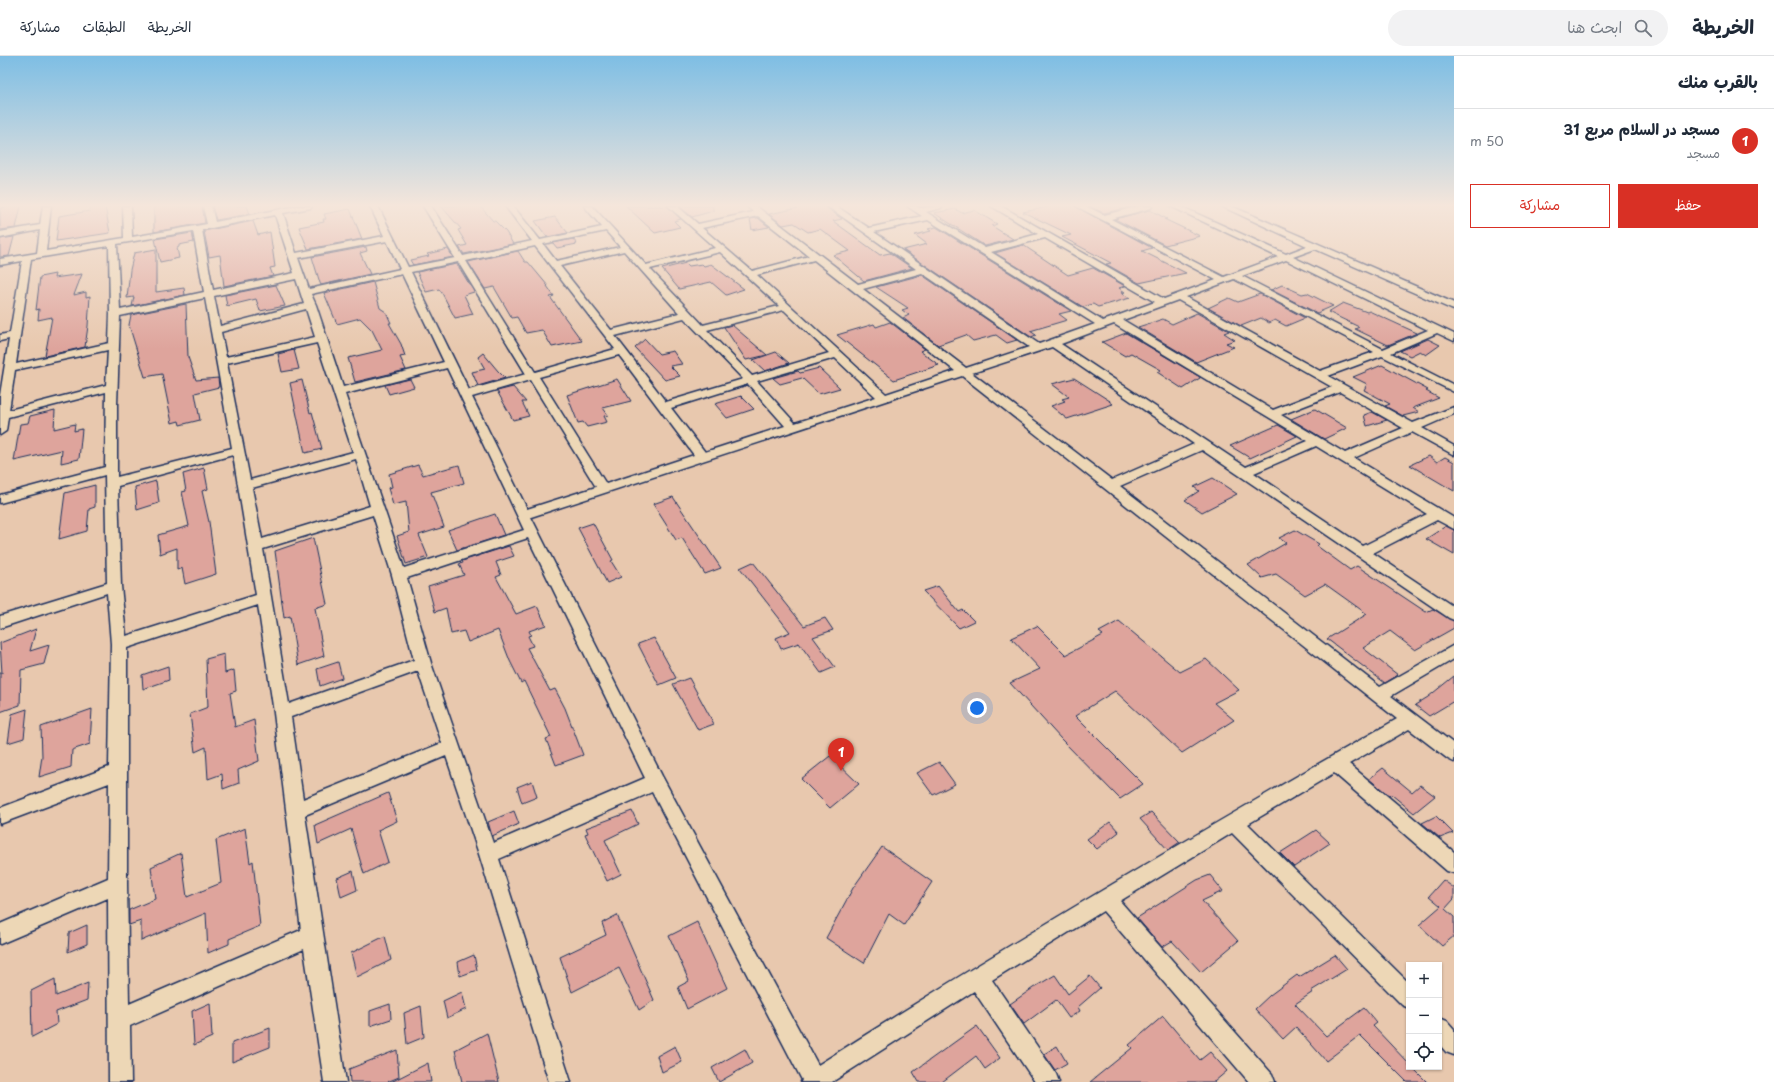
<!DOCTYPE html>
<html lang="ar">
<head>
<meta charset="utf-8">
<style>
  :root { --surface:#fff; --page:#f2f2f3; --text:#1f2937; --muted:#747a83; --line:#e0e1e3; --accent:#d93025 }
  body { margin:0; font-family:"Playpen Sans","Playpen Sans Arabic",sans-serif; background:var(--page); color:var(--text); direction:rtl }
  .controls { position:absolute; right:12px; bottom:12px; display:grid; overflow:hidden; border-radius:0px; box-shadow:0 1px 3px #0004 }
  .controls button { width:36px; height:36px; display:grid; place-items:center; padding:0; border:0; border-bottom:1px solid var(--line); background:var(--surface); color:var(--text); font:20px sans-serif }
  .you { position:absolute; left:977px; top:652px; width:14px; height:14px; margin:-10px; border:3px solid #fff; border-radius:50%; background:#1a73e8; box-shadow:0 0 0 6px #1a73e833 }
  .badge { display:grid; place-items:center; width:26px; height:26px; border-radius:50%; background:var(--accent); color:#fff; font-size:13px; font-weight:700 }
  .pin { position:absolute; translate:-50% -33px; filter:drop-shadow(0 1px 2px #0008) }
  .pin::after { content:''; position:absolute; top:21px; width:14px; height:12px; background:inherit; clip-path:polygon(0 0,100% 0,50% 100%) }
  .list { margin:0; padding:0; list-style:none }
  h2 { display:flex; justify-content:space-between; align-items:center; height:52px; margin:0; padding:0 16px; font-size:17px }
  h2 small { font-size:13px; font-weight:400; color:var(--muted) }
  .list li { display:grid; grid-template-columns:26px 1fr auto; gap:12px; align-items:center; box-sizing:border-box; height:64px; padding:0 16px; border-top:1px solid var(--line) }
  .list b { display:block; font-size:15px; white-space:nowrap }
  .list p { margin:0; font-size:13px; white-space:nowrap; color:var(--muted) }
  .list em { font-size:13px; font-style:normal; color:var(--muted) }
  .actions { display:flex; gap:8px; padding:12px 16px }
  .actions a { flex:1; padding:9px 0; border:1px solid var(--accent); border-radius:0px; text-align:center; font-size:14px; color:var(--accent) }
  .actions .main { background:var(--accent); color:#fff }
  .icon { flex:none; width:22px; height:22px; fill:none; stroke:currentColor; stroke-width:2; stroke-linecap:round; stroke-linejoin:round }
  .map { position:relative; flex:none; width:1454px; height:1026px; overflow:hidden; direction:ltr }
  header { display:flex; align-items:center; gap:24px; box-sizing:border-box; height:56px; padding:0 20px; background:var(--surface); border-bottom:1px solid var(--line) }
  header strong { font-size:19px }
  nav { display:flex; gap:22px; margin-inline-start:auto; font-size:14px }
  .search { width:280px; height:36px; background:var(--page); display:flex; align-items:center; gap:10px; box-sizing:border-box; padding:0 14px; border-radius:22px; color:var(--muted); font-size:15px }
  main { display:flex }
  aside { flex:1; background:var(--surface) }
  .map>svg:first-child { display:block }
</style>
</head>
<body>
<header>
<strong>الخريطة</strong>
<div class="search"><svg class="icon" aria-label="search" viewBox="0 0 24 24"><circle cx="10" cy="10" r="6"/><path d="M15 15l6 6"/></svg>ابحث هنا</div>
<nav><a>الخريطة</a><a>الطبقات</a><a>مشاركة</a></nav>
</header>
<main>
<aside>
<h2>بالقرب منك<small></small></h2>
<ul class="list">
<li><span class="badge">1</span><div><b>مسجد در السلام مربع 31</b><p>مسجد</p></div><em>50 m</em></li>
</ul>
<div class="actions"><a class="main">حفظ</a><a>مشاركة</a></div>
</aside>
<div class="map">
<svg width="1454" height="1026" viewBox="0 0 1454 1026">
  <rect width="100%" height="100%" fill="#e8c8ae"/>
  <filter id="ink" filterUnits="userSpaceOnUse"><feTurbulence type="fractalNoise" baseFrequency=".025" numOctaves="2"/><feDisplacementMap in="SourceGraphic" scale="8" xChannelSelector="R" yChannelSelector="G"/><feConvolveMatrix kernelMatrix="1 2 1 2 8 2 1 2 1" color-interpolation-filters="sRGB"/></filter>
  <g filter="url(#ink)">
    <g fill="#dea49c" stroke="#1b2f5e">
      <polygon points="11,150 21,150 16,172 0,174 0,152"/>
      <polygon points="91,150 105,150 110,177 56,185 59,160 90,155"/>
      <polygon points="154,150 202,150 205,167 154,176"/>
      <polygon points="212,150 247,150 250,158 216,164"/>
      <polygon points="441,150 480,150 493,165 495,165 506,176 513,188 464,198 459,191 467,189 458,174 461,173"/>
      <polygon points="626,150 667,150 681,163 674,165 680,171 655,177"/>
      <polygon points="679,150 713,150 713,155 692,161"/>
      <polygon points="808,150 824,150 842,163 833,165 880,199 890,197 912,212 864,225 833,199 850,195 820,173 808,176 794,167 783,169 769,158"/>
      <polygon points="1053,150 1075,150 1152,192 1142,195 1186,217 1139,227 1106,208 1111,207 1062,181 1071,179 1023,156"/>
      <polygon points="1089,150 1135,150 1104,157"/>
      <polygon points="350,153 362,183 308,193 299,171 324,166 323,163 326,163 324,158"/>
      <polygon points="955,153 962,157 974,154 997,168 992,170 1013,183 985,190 934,157"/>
      <polygon points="1150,154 1167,163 1164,163 1200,180 1165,189 1115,163"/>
      <polygon points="555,161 568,177 547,181 535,165"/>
      <polygon points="758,162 769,171 752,174 750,163"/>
      <polygon points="253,165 258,179 270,176 275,211 270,212 273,220 224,230 220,199 209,201 204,175"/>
      <polygon points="936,171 1071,255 1059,258 1067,264 1030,275 1036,279 1031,281 903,194 927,188 915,179 931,175 928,173"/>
      <polygon points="192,177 194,186 179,189 179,191 177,192 179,202 160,206 155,183"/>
      <polygon points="14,181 9,200 0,201 0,183"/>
      <polygon points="573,183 577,188 557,192 553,187"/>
      <polygon points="1023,189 1068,219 1093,212 1125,230 1119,232 1125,236 1121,237 1130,242 1098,251 1093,248 1083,251 995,197"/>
      <polygon points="366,191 367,195 360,197 370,218 321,229 320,227 312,201"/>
      <polygon points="156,193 156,236 184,232 185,239 132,250 134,241 127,242 130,214 134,197"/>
      <polygon points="448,193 453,201 413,209 410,204 429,200 427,198"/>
      <polygon points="518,195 525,206 528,206 548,230 547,230 554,240 550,241 582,285 552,291 542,274 526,277 517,261 512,262 494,231 485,233 468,206"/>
      <polygon points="686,207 689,210 702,208 704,210 711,208 744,233 726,239 711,226 679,233 662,213"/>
      <polygon points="457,208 474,236 464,239 473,258 455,262 442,237 439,233 426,236 417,216"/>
      <polygon points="55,218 54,222 82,218 74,239 86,236 86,241 90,240 88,270 85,291 45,300 52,261 38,264 39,253 36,254 40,221"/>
      <polygon points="922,219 1017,284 1007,287 996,279 973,285 966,279 938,289 903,262 909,259 902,254 908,252 876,231"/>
      <polygon points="373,226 380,252 386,256 391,267 389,267 401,288 405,300 400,301 406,314 355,326 348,302 382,294 372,274 360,262 337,268 324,237"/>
      <polygon points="276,229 285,250 260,255 256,243 227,250 225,239"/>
      <polygon points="1282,229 1302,238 1307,237 1333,250 1317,257 1271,234"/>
      <polygon points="1260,238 1305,262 1286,270 1275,264 1269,267 1261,262 1241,270 1208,252 1229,242 1238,246"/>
      <polygon points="1343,247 1367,256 1369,255 1417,277 1388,289 1355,273 1359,271 1328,256"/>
      <polygon points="186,248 188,301 196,324 218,322 219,331 195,337 200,364 180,369 179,365 172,367 162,318 145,321 129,269 131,259"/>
      <polygon points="1197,257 1229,275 1224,277 1235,284 1226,287 1234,291 1196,306 1138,271 1163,263 1172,268"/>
      <polygon points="890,266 925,293 920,295 939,309 894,324 837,279 874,268 876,271"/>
      <polygon points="732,269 767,299 746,304 724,271"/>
      <polygon points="1126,277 1200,321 1200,322 1183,333 1157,316 1161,314 1131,297 1125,300 1102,286"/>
      <polygon points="645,283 659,298 673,295 682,308 670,310 680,320 665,324 635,292"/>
      <polygon points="1428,283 1440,289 1426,299 1420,295 1410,300 1400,295"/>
      <polygon points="294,294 299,313 282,316 278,298"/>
      <polygon points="776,296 789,307 765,315 753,304"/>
      <polygon points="483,297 498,315 505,322 478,330 472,316 485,313 478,301"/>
      <polygon points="1382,309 1428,334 1426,335 1439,342 1413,352 1419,356 1403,360 1385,350 1390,348 1364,334 1367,328 1353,321"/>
      <polygon points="819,312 840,332 819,338 802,322 780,328 773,322 798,315 800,317"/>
      <polygon points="1074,322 1110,345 1109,345 1113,348 1067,363 1051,350 1065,345 1062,343 1069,341 1052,328"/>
      <polygon points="410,323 414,331 389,338 385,329"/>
      <polygon points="617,323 631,345 603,352 608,359 604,360 607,366 587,371 583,366 578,367 567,339"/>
      <polygon points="302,324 310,357 312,356 322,393 305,397 290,327"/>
      <polygon points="513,331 526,346 522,346 529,360 513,364 497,335"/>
      <polygon points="741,340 754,353 727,362 715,348"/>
      <polygon points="1315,353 1347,372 1324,383 1291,363"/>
      <polygon points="55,354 54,373 75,368 74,375 82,373 79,403 61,407 62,394 14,405 20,368 28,367 30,360"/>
      <polygon points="1372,356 1387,364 1367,370 1364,359"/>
      <polygon points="1278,369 1297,380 1250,402 1230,390"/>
      <polygon points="1429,400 1437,406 1445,401 1454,406 1454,435 1410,409"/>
      <polygon points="418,409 423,419 459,409 464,427 431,436 444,471 419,479 428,501 406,508 397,480 409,476 406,446 393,449 388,432 392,431 389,418"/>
      <polygon points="204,412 208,433 202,435 209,466 216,518 185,528 182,512 177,514 177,492 160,498 158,479 189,470 182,436 186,435 183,418"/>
      <polygon points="1213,422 1237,438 1202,456 1185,444 1199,435 1194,431"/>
      <polygon points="156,425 159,447 137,454 135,431"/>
      <polygon points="95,429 95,451 89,453 87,475 59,483 65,437"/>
      <polygon points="673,441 721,512 705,518 682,482 676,484 653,448"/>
      <polygon points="495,458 504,479 457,494 448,474"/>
      <polygon points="593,467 613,504 611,505 621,521 607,527 578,472"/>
      <polygon points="1446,470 1454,474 1454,499 1426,483"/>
      <polygon points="1295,474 1319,488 1317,490 1350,514 1357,510 1426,556 1433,553 1454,565 1454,572 1415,594 1390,575 1363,592 1398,619 1385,627 1327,583 1367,558 1325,528 1305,539 1276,518 1262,522 1248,509 1286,487 1279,482"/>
      <polygon points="313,482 327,548 315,552 324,600 298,609 290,560 284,562 275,495"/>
      <polygon points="509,490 514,500 496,506 501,519 496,521 516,558 537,550 546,569 529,575 531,579 528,580 533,590 527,592 550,635 555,633 565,652 583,699 556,709 546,683 551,681 524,625 521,627 510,605 498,574 468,586 464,575 451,578 446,552 435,556 428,530 464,519 459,508 463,507 462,505"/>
      <polygon points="753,506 804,570 825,562 833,574 813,581 835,611 821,617 799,587 781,593 776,582 790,576 740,512"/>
      <polygon points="938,530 959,556 963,554 974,565 959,572 923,535"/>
      <polygon points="1119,565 1180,616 1206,603 1239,634 1214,647 1234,664 1182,697 1115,635 1075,660 1143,728 1120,743 1061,683 1010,627 1040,613 1011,582 1037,570 1066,599 1103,579 1099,576"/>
      <polygon points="36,573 30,595 49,589 44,608 21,614 20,649 0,656 0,617 2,617 0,587"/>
      <polygon points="654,582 676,622 659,629 638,588"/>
      <polygon points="224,598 225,617 234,614 236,635 230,637 235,671 254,664 259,705 238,714 239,727 223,733 222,718 208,723 206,691 195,696 190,658 208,651 206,603"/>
      <polygon points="338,606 342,622 320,630 317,613"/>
      <polygon points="168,610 169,624 143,633 142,619"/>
      <polygon points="1454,620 1454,645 1429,660 1415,649 1428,641"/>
      <polygon points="689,622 714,668 698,674 673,628"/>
      <polygon points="27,653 24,682 8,687 12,658"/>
      <polygon points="92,653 90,688 72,694 71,711 39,721 42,700 41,671"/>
      <polygon points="830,700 859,728 830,752 801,723"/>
      <polygon points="939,706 955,728 933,739 917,717"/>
      <polygon points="1383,712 1412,736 1420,729 1435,740 1414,757 1392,739 1390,740 1369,723"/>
      <polygon points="532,725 537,741 522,747 517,731"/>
      <polygon points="388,737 397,765 378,774 388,806 364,818 351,773 318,788 315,769"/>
      <polygon points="514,755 519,768 492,780 488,766"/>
      <polygon points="632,755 638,768 605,784 621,818 607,825 585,778 588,777 586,772"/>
      <polygon points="1151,756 1180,786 1168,794 1140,763"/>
      <polygon points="1436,760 1453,777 1440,782 1422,767"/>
      <polygon points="1110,766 1119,776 1097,793 1087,783"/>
      <polygon points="245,772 250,807 253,805 260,870 229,883 229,888 208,897 206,857 141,885 141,865 129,869 129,854 155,843 151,811 181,797 187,841 221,827 216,784"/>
      <polygon points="1316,774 1330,787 1294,811 1280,797"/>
      <polygon points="882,791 932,826 904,869 889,858 864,907 826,882 853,832"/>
      <polygon points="353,815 357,834 341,841 337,822"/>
      <polygon points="1210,819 1223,835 1202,845 1238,885 1201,916 1172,885 1162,891 1137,862 1197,824"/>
      <polygon points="1443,824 1454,832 1454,843 1445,853 1454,861 1454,880 1442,890 1419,869 1441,850 1429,840"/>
      <polygon points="617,859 654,944 639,954 619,912 572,936 560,901 606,879 602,867"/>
      <polygon points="697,866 727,932 687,953 678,931 689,925 669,880"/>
      <polygon points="87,869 87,888 68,896 69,877"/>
      <polygon points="385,880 391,904 357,921 351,897"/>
      <polygon points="474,899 477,914 460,920 458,906"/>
      <polygon points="1335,899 1347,913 1311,935 1313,936 1295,948 1326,980 1364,952 1377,967 1373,970 1409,1008 1409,1011 1412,1011 1427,1026 1407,1026 1360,979 1326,1005 1296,971 1283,983 1255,953 1270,939 1297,919 1299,921"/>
      <polygon points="1055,919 1068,938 1090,920 1100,932 1078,951 1080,955 1069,962 1056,944 1024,968 1010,948 1033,932"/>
      <polygon points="55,923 56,940 88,927 87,944 56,956 57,968 32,981 31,935"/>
      <polygon points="462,936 466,953 447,962 443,945"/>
      <polygon points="210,947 212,981 194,989 192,955"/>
      <polygon points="390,948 391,963 370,970 370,955"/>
      <polygon points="421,950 424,981 407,988 404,957"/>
      <polygon points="1163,960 1200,1004 1210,996 1227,1015 1214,1026 1090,1026 1132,992 1129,989"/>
      <polygon points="977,970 1000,1002 985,1013 976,1000 942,1026 919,1026 913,1016"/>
      <polygon points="270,972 270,991 232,1006 232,987"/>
      <polygon points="487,977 499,1026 462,1026 455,994"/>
      <polygon points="675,990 682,1006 662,1016 657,1000"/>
      <polygon points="1057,990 1067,1007 1055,1014 1044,998"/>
      <polygon points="745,993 752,1007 719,1026 712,1012"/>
      <polygon points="397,994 399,1021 387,1026 350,1026 349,1013"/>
      <polygon points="428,1007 431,1026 391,1026"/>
    </g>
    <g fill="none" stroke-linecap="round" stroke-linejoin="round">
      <defs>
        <g id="street">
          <path d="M 43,150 L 51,150 L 46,195 L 124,182 L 123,150 L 131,150 L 132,181 L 207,168 L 203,150 L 211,150 L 215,166 L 297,150 L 312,150 L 311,152 L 283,157 L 296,197 L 384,180 L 370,150 L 378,150 L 408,211 L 455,202 L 423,150 L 431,150 L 463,200 L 532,185 L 505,150 L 513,150 L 540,184 L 602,171 L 584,150 L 592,150 L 646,209 L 715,192 L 668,150 L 677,150 L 698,168 L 753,156 L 747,150 L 756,150 L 858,228 L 916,213 L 827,150 L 836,150 L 869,172 L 922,160 L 907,150 L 916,150 L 920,152 L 942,150 L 941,152 L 926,156 L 985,192 L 1038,178 L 991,150 L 1001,150 L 1164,243 L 1216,224 L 1076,150 L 1086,150 L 1104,159 L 1140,150 L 1152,150 L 1151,152 L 1111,163 L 1224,221 L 1278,201 L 1170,150 L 1180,150 L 1286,198 L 1307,190 L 1221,150 L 1231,150 L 1454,247 L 1454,254 L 1451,253 L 1315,193 L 1293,201 L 1454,278 L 1454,285 L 1437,277 L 1391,297 L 1454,329 L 1454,336 L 1382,300 L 1328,320 L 1413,367 L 1454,351 L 1454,358 L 1422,372 L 1454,390 L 1454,399 L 1412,376 L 1354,402 L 1454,462 L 1454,473 L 1437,464 L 1373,497 L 1454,551 L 1454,564 L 1449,562 L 1202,394 L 1120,430 L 1380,631 L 1454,589 L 1454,603 L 1391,640 L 1454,688 L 1454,706 L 1448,703 L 1409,673 L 1349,708 L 1454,796 L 1454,817 L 1447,815 L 1334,717 L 1248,768 L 1409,927 L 1409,952 L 1402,949 L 1232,777 L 1120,845 L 1272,1018 L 1275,1026 L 1249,1026 L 1103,855 L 992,924 L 1056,1018 L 1059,1026 L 1035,1026 L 974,935 L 832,1026 L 801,1026 L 802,1024 L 652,736 L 499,803 L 571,1026 L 549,1026 L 479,798 L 446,700 L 305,759 L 346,1026 L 324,1026 L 304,893 L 130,970 L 131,1026 L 109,1026 L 108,842 L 0,888 L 0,868 L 108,822 L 109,727 L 0,768 L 0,752 L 109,711 L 111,588 L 107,537 L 0,572 L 0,560 L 107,527 L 105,419 L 0,447 L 0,439 L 105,411 L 106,336 L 8,361 L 6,375 L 0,379 L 0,339 L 9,283 L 0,285 L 0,279 L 10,277 L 22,205 L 0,209 L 0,203 L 37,197 L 40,174 L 0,182 L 0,176 L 40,169 ZM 275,159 L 294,217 L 213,234 L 202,174 ZM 758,160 L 809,200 L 752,215 L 702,172 ZM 928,164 L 1095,268 L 1039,288 L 874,176 ZM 193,175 L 204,236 L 120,254 L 117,188 ZM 606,175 L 620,191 L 556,205 L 543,188 ZM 1045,182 L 1155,246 L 1103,265 L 991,196 ZM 387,185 L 400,213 L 309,233 L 298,202 ZM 109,190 L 110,258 L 109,287 L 16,308 L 31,203 ZM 535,190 L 615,293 L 535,316 L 466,205 ZM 624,195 L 679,257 L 611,274 L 560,210 ZM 720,196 L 779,250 L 703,269 L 650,213 ZM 814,204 L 955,315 L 886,338 L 757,219 ZM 1286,204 L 1428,274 L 1383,293 L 1242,220 ZM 458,206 L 526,318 L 469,334 L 411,216 ZM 922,217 L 1029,291 L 966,312 L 863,233 ZM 402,218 L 444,306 L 343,331 L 316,249 L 311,238 ZM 296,223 L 304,248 L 220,270 L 214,240 ZM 1234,223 L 1374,296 L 1320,315 L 1186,241 ZM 205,242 L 232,392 L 117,421 L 117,349 L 120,260 ZM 1178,244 L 1332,331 L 1273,354 L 1123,264 ZM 306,253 L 315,281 L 226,301 L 221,276 ZM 784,254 L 829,297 L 752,320 L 707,274 ZM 684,262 L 743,323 L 666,346 L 615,280 ZM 1114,268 L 1308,385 L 1246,411 L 1061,288 ZM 317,287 L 353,396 L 250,424 L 227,307 ZM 1052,291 L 1194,388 L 1112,424 L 972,317 ZM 108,294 L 106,329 L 9,354 L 15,314 ZM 619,299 L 694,399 L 606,428 L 539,321 ZM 835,302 L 876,341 L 795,367 L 757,325 ZM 447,312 L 524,474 L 404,512 L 345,338 ZM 962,320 L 1397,663 C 1202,774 1008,888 818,1009 L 662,720 L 531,461 ZM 530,324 L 596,431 L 527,453 L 472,341 ZM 748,328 L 785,370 L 705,396 L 671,352 ZM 1340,336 L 1403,372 L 1345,397 L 1281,359 ZM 1316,390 L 1427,458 L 1363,490 L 1254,417 ZM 233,399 L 256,539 L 126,580 L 121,530 L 118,430 ZM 356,403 L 370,450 L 262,483 L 252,432 ZM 373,459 L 392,519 L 414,604 L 289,648 L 263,493 ZM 528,482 L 645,722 L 493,787 L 431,607 L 407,522 ZM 258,549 L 274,657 L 301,874 L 129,948 L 127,828 L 127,592 ZM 418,615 L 442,687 L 303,743 L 291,661 Z"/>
          <polygon points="1439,962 1447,965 1454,973 1454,999 1446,996 1439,988"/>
        </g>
      </defs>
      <use href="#street" stroke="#1b2f5e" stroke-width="3"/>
      <use href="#street" fill="#edd7b6" fill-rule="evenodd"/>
    </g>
  </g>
  <linearGradient id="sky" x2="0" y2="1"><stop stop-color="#7ebee4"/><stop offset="0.51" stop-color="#f5e6db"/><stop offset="1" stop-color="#f5e6db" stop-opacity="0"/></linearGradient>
  <rect width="1454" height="293" fill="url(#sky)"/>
</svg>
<div class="controls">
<button>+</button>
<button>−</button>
<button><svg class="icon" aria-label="locate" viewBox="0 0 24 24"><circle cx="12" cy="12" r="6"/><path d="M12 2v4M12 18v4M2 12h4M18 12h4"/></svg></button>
</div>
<div class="you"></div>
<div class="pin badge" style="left:841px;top:715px">1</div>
</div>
</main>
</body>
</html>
